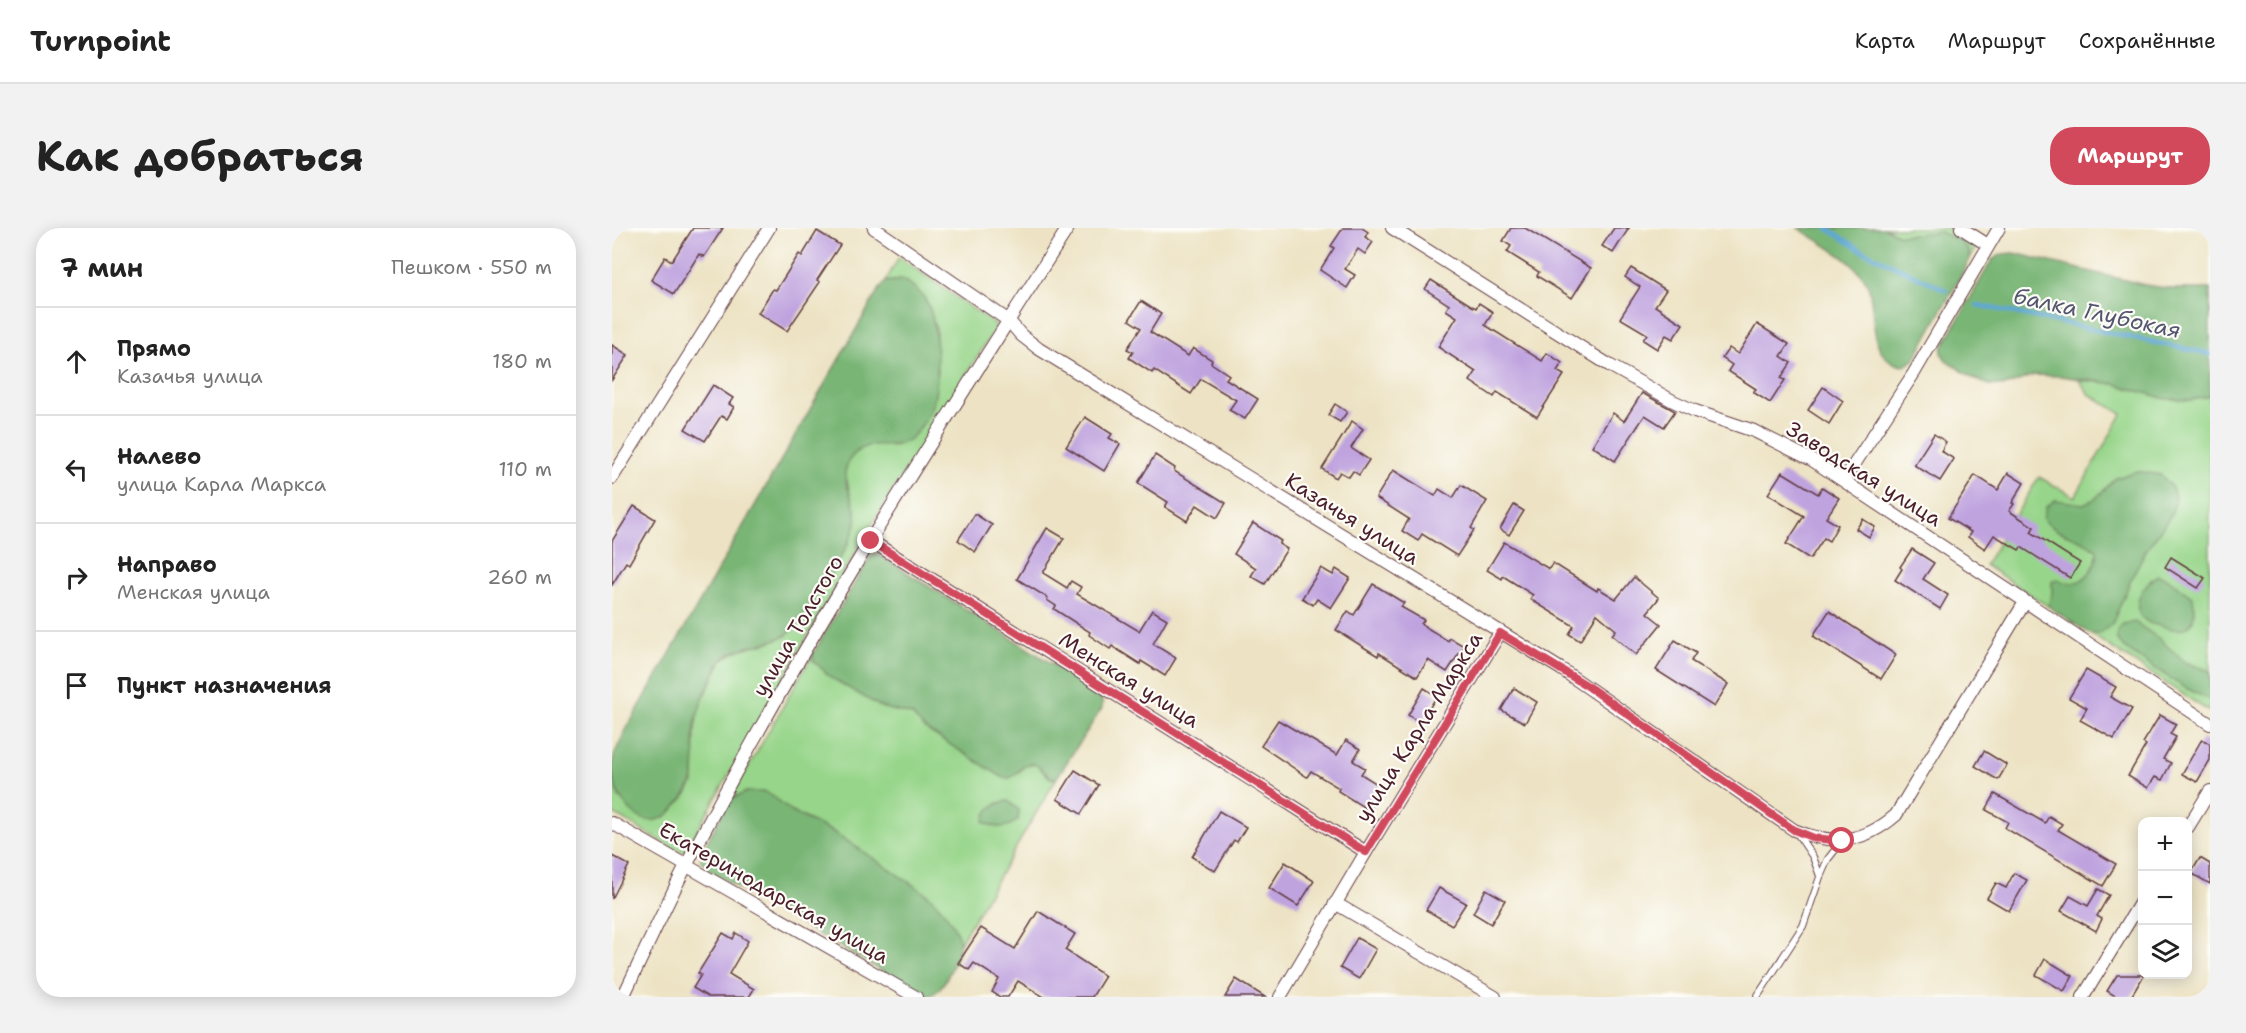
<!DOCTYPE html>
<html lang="ru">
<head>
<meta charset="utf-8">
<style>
  :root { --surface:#fff; --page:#f2f2f2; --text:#222; --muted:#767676; --line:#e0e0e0; --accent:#d1495b }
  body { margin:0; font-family:"Shantell Sans",sans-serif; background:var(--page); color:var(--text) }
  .controls { position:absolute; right:18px; bottom:18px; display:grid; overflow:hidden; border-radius:12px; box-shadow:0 3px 15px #0003 }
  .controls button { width:54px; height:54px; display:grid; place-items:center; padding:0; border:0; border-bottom:2px solid var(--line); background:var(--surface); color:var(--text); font:30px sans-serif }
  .stop { position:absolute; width:18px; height:18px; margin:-14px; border:4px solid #d1495b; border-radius:50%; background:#fff }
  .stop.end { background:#d1495b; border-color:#fff; box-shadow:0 2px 6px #0008 }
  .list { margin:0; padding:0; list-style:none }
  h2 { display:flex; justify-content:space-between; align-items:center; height:78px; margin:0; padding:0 24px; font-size:26px }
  h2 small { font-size:20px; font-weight:400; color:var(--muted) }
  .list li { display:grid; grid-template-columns:39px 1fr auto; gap:18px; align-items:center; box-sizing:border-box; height:108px; padding:0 24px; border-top:2px solid var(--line) }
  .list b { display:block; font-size:22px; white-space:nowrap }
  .list p { margin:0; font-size:20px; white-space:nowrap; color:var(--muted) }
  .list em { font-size:20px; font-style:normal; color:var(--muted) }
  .icon { flex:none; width:33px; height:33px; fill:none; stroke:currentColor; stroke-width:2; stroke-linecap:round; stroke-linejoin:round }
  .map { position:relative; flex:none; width:1598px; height:769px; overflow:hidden; border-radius:24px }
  header { display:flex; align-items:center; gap:36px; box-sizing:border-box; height:84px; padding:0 30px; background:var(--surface); border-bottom:2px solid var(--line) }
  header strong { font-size:28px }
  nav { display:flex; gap:33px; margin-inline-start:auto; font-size:21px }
  .intro { display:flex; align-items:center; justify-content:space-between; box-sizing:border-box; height:144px; padding:0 36px }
  h1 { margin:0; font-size:42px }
  .button { padding:15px 27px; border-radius:24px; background:var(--accent); color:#fff; font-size:21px; font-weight:700 }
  main { display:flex; gap:36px; padding:0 36px }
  aside { flex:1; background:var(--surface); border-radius:24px; box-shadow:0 3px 15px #0003 }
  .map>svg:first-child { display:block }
</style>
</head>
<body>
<header>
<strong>Turnpoint</strong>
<nav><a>Карта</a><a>Маршрут</a><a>Сохранённые</a></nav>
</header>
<div class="intro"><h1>Как добраться</h1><a class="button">Маршрут</a></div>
<main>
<aside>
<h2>7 мин<small>Пешком · 550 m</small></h2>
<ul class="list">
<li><svg class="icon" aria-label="ahead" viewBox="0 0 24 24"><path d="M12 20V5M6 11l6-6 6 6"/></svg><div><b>Прямо</b><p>Казачья улица</p></div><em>180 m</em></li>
<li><svg class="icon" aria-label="left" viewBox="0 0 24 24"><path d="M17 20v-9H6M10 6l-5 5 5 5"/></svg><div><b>Налево</b><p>улица Карла Маркса</p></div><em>110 m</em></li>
<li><svg class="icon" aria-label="right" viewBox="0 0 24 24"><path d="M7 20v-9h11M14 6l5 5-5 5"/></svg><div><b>Направо</b><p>Менская улица</p></div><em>260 m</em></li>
<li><svg class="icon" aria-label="arrive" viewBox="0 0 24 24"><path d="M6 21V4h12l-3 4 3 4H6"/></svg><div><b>Пункт назначения</b></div></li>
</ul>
</aside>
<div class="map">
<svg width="1598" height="769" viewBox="0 0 1598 769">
  <rect width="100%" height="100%" fill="#fdfcf7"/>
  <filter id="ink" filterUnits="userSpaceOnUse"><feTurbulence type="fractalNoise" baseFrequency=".0167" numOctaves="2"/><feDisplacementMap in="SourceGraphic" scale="12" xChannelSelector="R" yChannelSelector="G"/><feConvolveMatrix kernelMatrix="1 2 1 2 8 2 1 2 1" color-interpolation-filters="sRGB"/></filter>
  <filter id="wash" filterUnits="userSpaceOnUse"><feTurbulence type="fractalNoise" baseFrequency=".008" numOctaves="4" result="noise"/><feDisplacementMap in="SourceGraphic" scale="24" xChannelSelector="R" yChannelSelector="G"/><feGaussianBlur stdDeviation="1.35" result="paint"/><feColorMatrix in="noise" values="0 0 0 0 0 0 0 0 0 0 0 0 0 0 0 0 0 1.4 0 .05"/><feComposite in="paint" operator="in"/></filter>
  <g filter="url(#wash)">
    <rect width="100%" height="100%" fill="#ede3c4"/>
    <g fill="#97d58a" stroke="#707a5a" stroke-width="1.5">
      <polygon points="1272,0 1335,0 1364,18 1357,33 1357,23 1328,4 1287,7"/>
      <polygon points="287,29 385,98 253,307 73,624 62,621 0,585 0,543 7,570 51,590 74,567 82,554 83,499 88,477 110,432 126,422 174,408 241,278 233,244 237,232 246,222 262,215 283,218 315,189 322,173 324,139 324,100 291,52 273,54"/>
      <polygon points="1467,152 1503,156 1555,171 1579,172 1598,168 1598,484 1373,337 1427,249 1463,269 1510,186 1477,166"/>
      <polygon points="202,424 201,432 269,479 300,487 407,544 412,538 424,536 438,550 444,551 348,715 347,711 316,667 223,605 180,584 125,567 117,573"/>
    </g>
    <g fill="#79b676" stroke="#626a50" stroke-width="1.5">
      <path d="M 1186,0 L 1272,0 L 1287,7 L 1328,4 L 1348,13 L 1357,23 L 1357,33 L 1302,132 L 1292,138 C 1252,132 1266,79 1255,55 C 1243,32 1207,14 1186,0 Z"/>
      <polygon points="1402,25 1533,57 1560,61 1598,61 1598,168 1579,172 1554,171 1503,156 1448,148 1422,147 1393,158 1378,157 1362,151 1334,132 1330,126 1330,120 1380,32 1390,26"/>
      <path d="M 291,52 C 300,57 309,64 314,73 C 326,91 328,155 321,175 C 317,187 308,202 299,210 C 279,227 258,204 238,231 C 223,251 248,275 244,296 C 240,315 190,397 174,407 C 157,418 129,415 111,431 C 106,436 103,445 100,451 C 92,466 86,481 83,498 C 79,529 91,549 67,575 C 63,580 56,588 50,590 C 22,602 0,563 0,540 C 0,527 9,513 14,502 L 265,65 L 273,54 Z"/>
      <path d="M 1525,243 L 1549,247 L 1560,259 L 1564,272 L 1559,287 L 1533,324 L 1522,345 L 1500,396 L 1487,406 L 1478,406 L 1436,378 L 1440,366 L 1440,354 L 1445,351 C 1450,353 1454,356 1459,355 C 1474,355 1486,336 1485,323 C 1469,307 1446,309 1431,291 L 1434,279 L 1443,272 L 1471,276 L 1483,271 L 1504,250 Z"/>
      <path d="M 264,325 L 485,464 L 490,471 L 490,480 L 444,551 C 432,549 427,531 414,537 C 409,540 404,546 398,550 L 390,549 L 313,501 L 300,487 L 269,479 L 218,449 L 201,432 L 202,424 L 258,329 Z"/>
      <path d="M 1546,347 L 1556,351 L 1581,370 C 1585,395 1579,407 1552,399 C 1547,397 1539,397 1534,393 C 1516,380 1531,355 1546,347 Z"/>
      <polygon points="1523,394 1546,410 1573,434 1598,443 1598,472 1570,458 1512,420 1505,412 1505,403 1511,396"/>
      <path d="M 134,564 L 153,564 L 162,569 L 180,584 L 223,605 L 316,667 C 329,679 344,696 348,715 C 344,730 332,769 313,768 L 99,644 L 89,633 L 88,627 L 117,573 Z"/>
      <path d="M 396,573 L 407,582 L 406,592 C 395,601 384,601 372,594 C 374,580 383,575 396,573 Z"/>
    </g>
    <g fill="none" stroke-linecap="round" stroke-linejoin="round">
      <g stroke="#5ea7d5" stroke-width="4.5">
        <polyline points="1215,0 1249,22 1334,62"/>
        <polyline points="1365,77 1598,126"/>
      </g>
    </g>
    <g id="blocks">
      <g fill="#bfa3df">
        <polygon points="81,0 111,0 92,29 87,26 62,66 39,52 53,29 60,33"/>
        <polygon points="731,0 750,0 756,4 753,9 761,14 753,26 746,21 733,41 743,47 735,60 708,42 722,20 719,18"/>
        <polygon points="899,0 913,0 979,40 960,70 925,48 927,44 895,24 899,18 891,13"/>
        <polygon points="1002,0 1017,0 1001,25 990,18"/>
        <polygon points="205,3 228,17 205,52 208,54 175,103 146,85 161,61 164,62 187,26 190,28"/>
        <polygon points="1019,40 1054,62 1043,78 1071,96 1061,111 1054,107 1045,121 1031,112 1035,106 1008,90 1028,59 1013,49"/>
        <polygon points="819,52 860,78 864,80 867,75 881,84 873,97 930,133 935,125 950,135 945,143 952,147 925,189 885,164 882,169 858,153 864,144 826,119 845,89 834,82 837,77 813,61"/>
        <polygon points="529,73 549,86 538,104 576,128 581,120 600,132 599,135 617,147 614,151 646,171 633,191 617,182 624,172 589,151 579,166 542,142 540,145 517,130 521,124 515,121 529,100 517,92"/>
        <polygon points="1145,96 1177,116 1169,128 1179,135 1169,150 1173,152 1158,175 1141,164 1144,161 1116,143 1120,137 1110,130 1117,120 1126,126"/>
        <polygon points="0,117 16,127 0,152"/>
        <polygon points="101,157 121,170 117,176 122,179 115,191 109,188 93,213 73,201"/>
        <polygon points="1211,159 1231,173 1217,196 1196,182"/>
        <polygon points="1030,165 1063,183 1052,199 1033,187 1003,233 980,218 1001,185 1012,193"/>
        <polygon points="723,176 735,184 728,194 716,187"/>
        <polygon points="473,189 500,206 497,210 508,216 492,243 454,219"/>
        <polygon points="740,193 751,201 739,220 757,232 747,247 741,243 737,249 728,244 724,250 710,241"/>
        <polygon points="1322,206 1334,214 1329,223 1342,231 1328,253 1302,237"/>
        <polygon points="543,227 563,240 562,243 614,275 605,290 585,277 575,293 553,279 556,274 526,255"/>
        <polygon points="781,242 823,268 827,261 841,270 849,257 875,273 859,300 862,302 845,328 810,306 806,313 790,303 797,291 764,270"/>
        <polygon points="1170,244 1206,266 1210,259 1227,270 1214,290 1226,297 1217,313 1212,310 1198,331 1174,316 1192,288 1156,266"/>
        <polygon points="1396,245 1412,255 1400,275 1402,276 1397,283 1422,299 1419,304 1468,335 1458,350 1409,319 1407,322 1382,307 1373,321 1356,309 1359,304 1336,290 1363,247 1386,262"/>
        <polygon points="902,277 912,283 897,307 888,301"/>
        <polygon points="22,278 43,291 17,336 14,334 0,357 0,313"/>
        <polygon points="363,286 380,297 363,324 346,312"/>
        <polygon points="1251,291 1263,299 1257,309 1244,301"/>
        <polygon points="641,295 669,313 667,316 675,321 653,356 639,348 644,340 622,326"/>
        <polygon points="435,300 452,310 431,345 455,360 459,353 469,359 465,366 527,403 540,382 555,391 541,416 564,430 553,448 529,433 528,436 500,418 498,421 477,407 478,404 442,381 444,378 435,372 436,370 405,351"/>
        <polygon points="892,314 937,341 941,335 985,363 986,360 1004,371 1022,349 1047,370 1035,385 1049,396 1024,427 1000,407 1004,402 985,386 968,413 957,406 962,398 918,371 921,367 891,348 890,351 875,342"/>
        <polygon points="1300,321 1322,335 1311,351 1336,367 1328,381 1283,352 1290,341 1288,339"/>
        <polygon points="1559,329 1593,350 1586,360 1553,339"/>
        <polygon points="709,340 721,347 724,341 738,350 719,380 705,371 701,377 690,370"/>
        <polygon points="761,356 792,375 789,379 812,392 809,396 836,413 838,410 852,418 835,444 816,432 805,449 767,425 766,428 724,402 736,383 742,387"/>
        <polygon points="1217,383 1284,427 1269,451 1201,408"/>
        <polygon points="1063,412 1084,425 1079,433 1116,456 1102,479 1044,442"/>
        <polygon points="1474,442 1504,459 1498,469 1520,481 1502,511 1468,492 1475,480 1457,470"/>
        <polygon points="812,460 825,468 808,495 796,487"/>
        <polygon points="902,460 925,474 913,495 889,482"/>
        <polygon points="1548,487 1564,496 1558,506 1564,509 1551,531 1559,535 1550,552 1543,549 1536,560 1516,548 1534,517 1531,515"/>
        <polygon points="666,492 725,527 734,512 748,521 741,533 753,540 749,546 770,559 756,582 726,563 727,560 699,543 695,549 649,518"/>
        <polygon points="1590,511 1598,516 1598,532 1585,554 1570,546"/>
        <polygon points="1372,523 1395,537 1386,552 1363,538"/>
        <polygon points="463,542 487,557 469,586 445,571"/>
        <polygon points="1383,566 1433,595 1437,588 1450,596 1446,602 1504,636 1491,658 1393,600 1396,594 1374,582"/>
        <polygon points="607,583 634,599 625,614 622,612 603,643 580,629"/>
        <polygon points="0,628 17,637 0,671"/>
        <polygon points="1588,630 1598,636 1598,656 1579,645"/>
        <polygon points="673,634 702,653 686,678 657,660"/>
        <polygon points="1402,645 1415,652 1397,683 1375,670 1384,655 1394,660"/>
        <polygon points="827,660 854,675 840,697 814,682"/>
        <polygon points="874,661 893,672 879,696 861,685"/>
        <polygon points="1486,661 1497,667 1485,688 1490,691 1484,703 1449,683 1458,668 1476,678"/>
        <polygon points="426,683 463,706 453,722 493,748 480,769 432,769 406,753 396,769 388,769 380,764 387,751 362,735 357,742 346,735 369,700 403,721"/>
        <polygon points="111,705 121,711 124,705 136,713 117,746 142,761 137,769 96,769 81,760 89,747 86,745"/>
        <polygon points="745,710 764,721 747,751 728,740"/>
        <polygon points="1433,731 1461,748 1452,763 1424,747"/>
        <polygon points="1505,747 1532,747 1519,769 1505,769 1495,763"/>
        <polygon points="624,751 653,769 613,769"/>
      </g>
    </g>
  </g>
  <g filter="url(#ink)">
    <use href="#blocks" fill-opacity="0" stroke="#623c42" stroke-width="1.5"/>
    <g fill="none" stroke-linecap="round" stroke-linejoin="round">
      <defs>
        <g id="lane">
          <polyline points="1185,605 1201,629 1208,648"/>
          <polyline points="1145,769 1191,698 1208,649 1216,631 1230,613"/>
        </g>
        <g id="street">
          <path d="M 262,0 L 397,93 L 409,107 L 427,121 L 949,441 L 1182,602 C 1221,618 1252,615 1284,587 L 1413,374"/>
          <polyline points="780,0 997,137 1061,173 1083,183 1142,203 1200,232 1598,496"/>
          <polyline points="1349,0 1376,17"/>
          <polyline points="0,250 157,0"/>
          <polyline points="1232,252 1302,145 1387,0"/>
          <polyline points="259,313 754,624"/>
          <polyline points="0,595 304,769"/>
          <polyline points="1576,599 1598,563"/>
          <polyline points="723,675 883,769"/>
          <path d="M 11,769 C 32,725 52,681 74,638 C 187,418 322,208 456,0"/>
          <polyline points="668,769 754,624 888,405"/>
          <polyline points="1471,769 1530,672"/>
        </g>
      </defs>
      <use href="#lane" stroke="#623c42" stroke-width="8"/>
      <use href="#street" stroke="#623c42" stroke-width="14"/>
      <use href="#lane" stroke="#fff" stroke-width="6"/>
      <use href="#street" stroke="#fff" stroke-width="12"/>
    </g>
  </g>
  <g fill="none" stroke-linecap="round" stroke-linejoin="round" filter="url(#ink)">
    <polyline stroke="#d1495b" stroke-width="8" points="259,313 754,624 888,405 974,457 1182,602 1202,610 1230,613"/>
  </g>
  <g text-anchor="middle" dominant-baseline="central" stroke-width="4.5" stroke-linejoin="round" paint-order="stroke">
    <g font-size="21" fill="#4a1f2b" stroke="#fdfcf7">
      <text transform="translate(1252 246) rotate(32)">Заводская улица</text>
      <text transform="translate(740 291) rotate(32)">Казачья улица</text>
      <text transform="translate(186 398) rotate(-60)">улица Толстого</text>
      <text transform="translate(517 452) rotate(32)">Менская улица</text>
      <text transform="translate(807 499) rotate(-58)">улица Карла Маркса</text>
      <text transform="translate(162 665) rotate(30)">Екатеринодарская улица</text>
    </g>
    <g font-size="22" font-style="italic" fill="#52556f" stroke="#fdfcf7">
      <text transform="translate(1485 85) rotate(12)">балка Глубокая</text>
    </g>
  </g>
</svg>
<div class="controls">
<button>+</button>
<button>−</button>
<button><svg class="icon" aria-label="layers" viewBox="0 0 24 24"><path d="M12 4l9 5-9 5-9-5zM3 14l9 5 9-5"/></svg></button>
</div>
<div class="stop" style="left:1230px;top:613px"></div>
<div class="stop end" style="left:259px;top:313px"></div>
</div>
</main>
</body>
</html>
